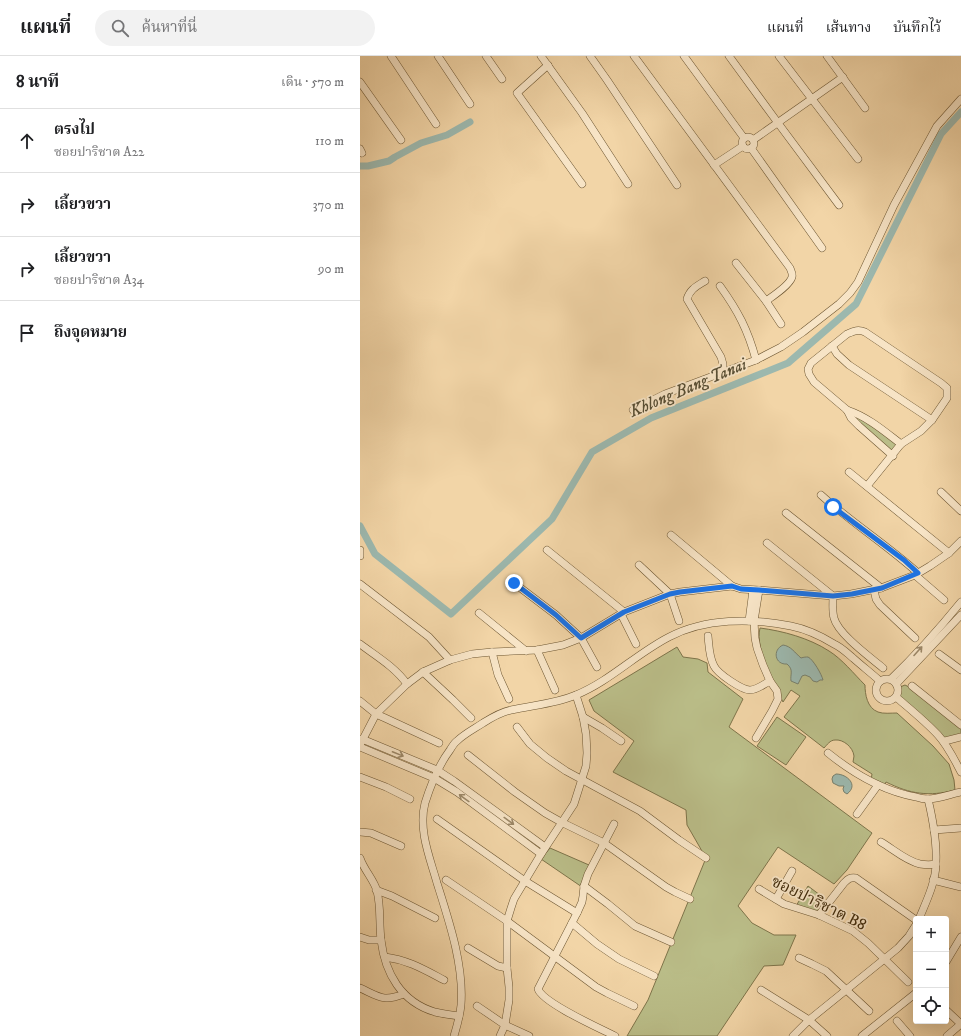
<!DOCTYPE html>
<html lang="th">
<head>
<meta charset="utf-8">
<style>
  :root { --surface:#fff; --page:#f2f2f2; --text:#202124; --muted:#757577; --line:#e0e0e0 }
  body { margin:0; font-family:"IM FELL DW Pica","Noto Serif Thai",serif; background:var(--page); color:var(--text) }
  .controls { position:absolute; right:12px; bottom:12px; display:grid; overflow:hidden; border-radius:4px; box-shadow:0 4px 16px #0002 }
  .controls button { width:36px; height:36px; display:grid; place-items:center; padding:0; border:0; border-bottom:1px solid var(--line); background:var(--surface); color:var(--text); font:20px sans-serif }
  .stop { position:absolute; width:12px; height:12px; margin:-9px; border:3px solid #1a73e8; border-radius:50%; background:#fff }
  .stop.end { background:#1a73e8; border-color:#fff; box-shadow:0 1px 4px #0008 }
  .list { margin:0; padding:0; list-style:none }
  h2 { display:flex; justify-content:space-between; align-items:center; height:52px; margin:0; padding:0 16px; font-size:17px }
  h2 small { font-size:13px; font-weight:400; color:var(--muted) }
  .list li { display:grid; grid-template-columns:26px 1fr auto; gap:12px; align-items:center; box-sizing:border-box; height:64px; padding:0 16px; border-top:1px solid var(--line) }
  .list b { display:block; font-size:15px; white-space:nowrap }
  .list p { margin:0; font-size:13px; white-space:nowrap; color:var(--muted) }
  .list em { font-size:13px; font-style:normal; color:var(--muted) }
  .icon { flex:none; width:22px; height:22px; fill:none; stroke:currentColor; stroke-width:2; stroke-linecap:round; stroke-linejoin:round }
  .map { position:relative; flex:none; width:601px; height:980px; overflow:hidden }
  header { display:flex; align-items:center; gap:24px; box-sizing:border-box; height:56px; padding:0 20px; background:var(--surface); border-bottom:1px solid var(--line) }
  header strong { font-size:19px }
  nav { display:flex; gap:22px; margin-inline-start:auto; font-size:14px }
  .search { width:280px; height:36px; background:var(--page); display:flex; align-items:center; gap:10px; box-sizing:border-box; padding:0 14px; border-radius:22px; color:var(--muted); font-size:15px }
  main { display:flex }
  aside { flex:1; background:var(--surface) }
  .map>svg:first-child { display:block }
</style>
</head>
<body>
<header>
<strong>แผนที่</strong>
<div class="search"><svg class="icon" aria-label="search" viewBox="0 0 24 24"><circle cx="10" cy="10" r="6"/><path d="M15 15l6 6"/></svg>ค้นหาที่นี่</div>
<nav><a>แผนที่</a><a>เส้นทาง</a><a>บันทึกไว้</a></nav>
</header>
<main>
<aside>
<h2>8 นาที<small>เดิน · 570 m</small></h2>
<ul class="list">
<li><svg class="icon" aria-label="ahead" viewBox="0 0 24 24"><path d="M12 20V5M6 11l6-6 6 6"/></svg><div><b>ตรงไป</b><p>ซอยปาริชาต A22</p></div><em>110 m</em></li>
<li><svg class="icon" aria-label="right" viewBox="0 0 24 24"><path d="M7 20v-9h11M14 6l5 5-5 5"/></svg><div><b>เลี้ยวขวา</b></div><em>370 m</em></li>
<li><svg class="icon" aria-label="right" viewBox="0 0 24 24"><path d="M7 20v-9h11M14 6l5 5-5 5"/></svg><div><b>เลี้ยวขวา</b><p>ซอยปาริชาต A34</p></div><em>90 m</em></li>
<li><svg class="icon" aria-label="arrive" viewBox="0 0 24 24"><path d="M6 21V4h12l-3 4 3 4H6"/></svg><div><b>ถึงจุดหมาย</b></div></li>
</ul>
</aside>
<div class="map">
<svg width="601" height="980" viewBox="0 0 601 980">
  <rect width="100%" height="100%" fill="#f2d5a7"/>
  <filter id="stains"><feTurbulence type="fractalNoise" baseFrequency=".005" numOctaves="4"/><feColorMatrix values="0 0 0 0 .2 0 0 0 0 .09 0 0 0 0 .02 0 0 0 .5 -.17"/></filter>
  <radialGradient id="worn" r=".72"><stop offset=".6" stop-color="#630" stop-opacity="0"/><stop offset="1" stop-color="#630" stop-opacity=".3"/></radialGradient>
  <g fill="#babd88" stroke="#7e744a">
    <polygon points="496,357 541,388 533,400 491,362"/>
    <path d="M 400,572 C 423,575 449,582 469,595 C 482,603 494,618 505,629 C 505,638 507,652 518,656 C 523,658 531,657 537,657 L 573,690 L 589,708 L 594,724 L 595,734 C 569,741 550,738 526,726 L 524,730 L 511,724 L 512,718 L 493,706 C 493,704 494,702 494,700 C 493,691 483,683 475,684 C 470,684 467,689 464,692 L 424,661 L 440,640 L 431,634 L 423,646 C 413,626 395,593 400,572 Z"/>
    <polygon points="317,591 323,601 338,603 347,607 348,616 383,643 369,671 512,777 487,814 474,828 418,791 378,850 392,867 414,879 436,879 423,909 404,910 357,980 267,980 288,944 346,802 327,769 326,754 253,716 274,685 234,655 229,644"/>
    <polygon points="545,629 549,631 601,672 601,680 585,685 538,641 540,637 540,631"/>
    <polygon points="417,661 446,681 426,709 397,690"/>
    <polygon points="190,792 229,809 222,831 181,803"/>
    <polygon points="448,830 464,842 458,856 436,850"/>
  </g>
  <g fill="#9cb8ae" stroke="#78806d">
    <path d="M 423,589 C 431,590 435,597 441,602 C 444,601 446,601 448,601 C 453,603 462,619 463,624 L 460,624 L 457,626 L 453,625 L 450,621 L 445,619 L 442,620 L 438,628 L 431,625 C 430,618 434,614 427,608 C 415,609 412,594 423,589 Z"/>
    <path d="M 476,718 C 487,718 499,729 487,738 L 484,736 L 483,733 L 484,730 L 479,730 L 473,727 L 472,723 L 473,720 Z"/>
  </g>
  <g fill="none" stroke-linecap="round" stroke-linejoin="round">
    <g stroke="#9cb8ae" stroke-width="7">
      <polyline points="0,110 8,110 29,105 35,101 61,87 87,79 110,66"/>
      <polyline points="0,470 15,498 91,558 192,463 232,396 291,362 428,307 496,248 581,78 601,56"/>
    </g>
    <defs>
      <g id="minor">
        <polyline points="31,0 76,68"/>
        <polyline points="78,0 110,48"/>
        <polyline points="126,0 142,23"/>
        <polyline points="181,0 222,57 268,128"/>
        <polyline points="230,0 247,24 317,129"/>
        <path d="M 274,0 L 430,212 C 431,215 433,218 432,221 C 430,229 413,240 406,245"/>
        <polyline points="324,0 384,82"/>
        <polyline points="369,0 418,67 479,149"/>
        <polyline points="419,0 498,103"/>
        <polyline points="467,0 505,52"/>
        <polyline points="188,9 157,37 222,128"/>
        <polyline points="0,26 41,84"/>
        <circle cx="388" cy="87" r="6"/>
        <polyline points="393,84 483,21"/>
        <polyline points="391,92 462,192"/>
        <polyline points="0,93 2,97"/>
        <polyline points="354,109 383,90"/>
        <polyline points="376,207 406,245 421,268"/>
        <path d="M 345,225 C 337,230 330,233 327,243 L 361,301 L 363,308 L 363,316"/>
        <path d="M 360,230 C 378,255 388,274 396,304"/>
        <polyline points="472,290 477,298 489,309 572,364"/>
        <polyline points="273,354 305,338 396,304 421,291 443,276 479,248 490,237 498,226 534,149 577,70 601,43"/>
        <path d="M 487,354 C 508,361 524,375 541,388"/>
        <polyline points="489,416 589,497"/>
        <path d="M 507,430 L 541,388 L 561,375 L 572,364 L 587,342 L 587,332 L 581,327 L 505,276 C 498,273 494,275 487,278 L 451,307 L 448,313 L 449,318 L 454,326 L 487,354 L 491,362 L 499,370 L 533,400"/>
        <polyline points="581,436 601,455"/>
        <path d="M 461,439 C 492,467 527,489 558,517"/>
        <polyline points="426,457 521,532"/>
        <polyline points="311,479 372,530"/>
        <path d="M 407,487 L 473,540 C 473,547 472,555 474,562 C 478,578 510,601 523,612"/>
        <polyline points="0,494 0,500"/>
        <polyline points="187,494 264,556"/>
        <polyline points="279,509 310,538 319,565"/>
        <polyline points="555,519 584,544"/>
        <polyline points="154,527 196,559 221,582 237,611"/>
        <polyline points="0,528 69,581 90,604"/>
        <polyline points="514,534 516,543 520,549 555,582"/>
        <polyline points="119,557 166,595"/>
        <polyline points="261,558 276,588"/>
        <polyline points="389,565 393,534"/>
        <path d="M 348,580 C 349,589 349,601 354,610 C 358,618 382,634 390,634 C 397,634 404,628 410,625"/>
        <path d="M 0,588 C 16,600 35,611 47,628"/>
        <polyline points="177,594 195,634"/>
        <polyline points="132,596 138,619 149,643"/>
        <polyline points="579,598 601,614"/>
        <polyline points="63,616 93,644 111,662"/>
        <circle cx="527" cy="634" r="11"/>
        <path d="M 531,623 C 556,599 579,573 601,546"/>
        <polyline points="536,628 601,559"/>
        <polyline points="552,630 601,669"/>
        <path d="M 536,641 C 550,653 565,665 578,679 C 588,690 594,703 601,716"/>
        <polyline points="0,645 16,658 25,662 79,687"/>
        <polyline points="223,661 242,672 261,685"/>
        <polyline points="157,671 170,688 187,702 206,715 280,755 319,784 346,802"/>
        <polyline points="396,682 412,655 418,643 417,635 410,625 403,609 397,592 395,582 394,565 399,534"/>
        <polyline points="2,683 77,714 94,725 185,791"/>
        <polyline points="585,685 601,681"/>
        <polyline points="0,689 16,658 47,628 63,616 90,604 112,598 132,596 177,594 203,589 221,582 264,556 310,538 320,536 372,530 381,533 399,534 473,540 491,538 521,532 555,519 570,510 589,497 601,485"/>
        <polyline points="0,691 74,722 97,736 181,798"/>
        <path d="M 468,697 C 494,718 523,735 556,741 C 559,742 564,743 568,743 C 577,743 591,738 601,736"/>
        <polyline points="108,699 155,736 185,757 201,766 244,787 306,831 315,836 330,843"/>
        <polyline points="0,721 26,731 50,743"/>
        <polyline points="497,758 518,729"/>
        <polyline points="77,763 165,825 217,857"/>
        <path d="M 254,768 L 228,818 L 224,830 L 223,840 L 222,846 L 217,857 L 178,933 C 183,947 239,972 255,980"/>
        <polyline points="574,774 601,772"/>
        <polyline points="0,776 11,777 41,790"/>
        <path d="M 521,786 C 533,793 546,805 560,808 C 566,809 571,809 576,808"/>
        <path d="M 0,802 C 4,814 14,824 17,835 C 21,851 19,867 21,884 C 25,917 41,946 75,956 C 83,958 91,959 99,960"/>
        <polyline points="86,824 147,865 236,931 247,937 274,950"/>
        <polyline points="573,824 601,831"/>
        <polyline points="224,830 248,848 275,870 311,886"/>
        <polyline points="399,833 424,848 459,859 493,875 508,887 548,926"/>
        <polyline points="16,834 32,840 75,862"/>
        <polyline points="416,843 432,815"/>
        <path d="M 459,859 L 484,827 C 488,823 490,821 496,822 L 556,864"/>
        <path d="M 559,863 C 566,846 576,826 576,807 C 577,786 573,764 568,743"/>
        <polyline points="212,867 237,888 259,903 294,920"/>
        <polyline points="0,881 9,884 21,884"/>
        <polyline points="108,892 138,910 147,912"/>
        <path d="M 25,901 C 48,904 63,913 84,924"/>
        <polyline points="439,902 452,908 466,915 509,955"/>
        <polyline points="586,906 601,881"/>
        <path d="M 0,932 C 20,941 23,946 44,938"/>
        <polyline points="401,934 449,964 467,980"/>
        <polyline points="117,950 145,969 169,980"/>
        <polyline points="586,954 601,968"/>
        <polyline points="537,965 550,980"/>
        <path d="M 94,980 C 97,970 100,960 101,949 C 104,909 89,865 77,827 C 70,802 58,774 65,747 C 71,728 78,710 90,694 C 92,691 94,687 97,685 C 104,678 114,673 123,667 C 131,662 141,656 151,654 C 173,649 195,648 216,639 C 250,625 276,598 309,581 C 345,562 391,562 431,570 C 446,573 461,580 474,588 C 481,591 487,597 493,602 C 502,610 511,617 520,625"/>
        <polyline points="140,980 145,969 149,944 149,931 147,912 147,865 151,852 154,843 181,798 214,748 226,710 227,697 226,678 223,661 216,639"/>
        <polyline points="433,980 449,964 538,892 549,880 556,869"/>
        <polyline points="502,980 556,937"/>
        <polyline points="587,980 601,968"/>
      </g>
    </defs>
    <use href="#minor" stroke="#6d5632" stroke-width="8"/>
    <use href="#minor" stroke="#f7e4c6" stroke-width="7"/>
  </g>
  <defs><path id="oneway-shaft" d="M-6 0H5M1.5-3L5.5 0L1.5 3" fill="none" stroke-width="1.6" stroke-linecap="round" stroke-linejoin="round"/></defs>
  <g stroke="#9c8868">
    <use href="#oneway-shaft" transform="translate(558 595) rotate(-48)"/>
    <use href="#oneway-shaft" transform="translate(38 698) rotate(22)"/>
    <use href="#oneway-shaft" transform="translate(104 742) rotate(-144)"/>
    <use href="#oneway-shaft" transform="translate(149 765) rotate(36)"/>
  </g>
  <g fill="none" stroke-linecap="round" stroke-linejoin="round">
    <polyline stroke="#1a73e8" stroke-width="5" points="154,527 196,559 221,582 264,556 310,538 320,536 372,530 381,533 399,534 473,540 492,538 522,532 558,517 544,504 473,451"/>
  </g>
  <g text-anchor="middle" dominant-baseline="central" stroke-width="3.5" stroke-linejoin="round" paint-order="stroke">
    <g font-size="16" fill="#412b0b" stroke="#f7e4c6">
      <text transform="translate(459 847) rotate(26)">ซอยปาริชาต B8</text>
    </g>
    <g font-size="17" font-style="italic" fill="#584e34" stroke="#f7e4c6">
      <text transform="translate(328 332) rotate(-23)">Khlong Bang Tanai</text>
    </g>
  </g>
  <rect width="100%" height="100%" filter="url(#stains)"/>
  <rect width="100%" height="100%" fill="url(#worn)"/>
</svg>
<div class="controls">
<button>+</button>
<button>−</button>
<button><svg class="icon" aria-label="locate" viewBox="0 0 24 24"><circle cx="12" cy="12" r="6"/><path d="M12 2v4M12 18v4M2 12h4M18 12h4"/></svg></button>
</div>
<div class="stop" style="left:473px;top:451px"></div>
<div class="stop end" style="left:154px;top:527px"></div>
</div>
</main>
</body>
</html>
